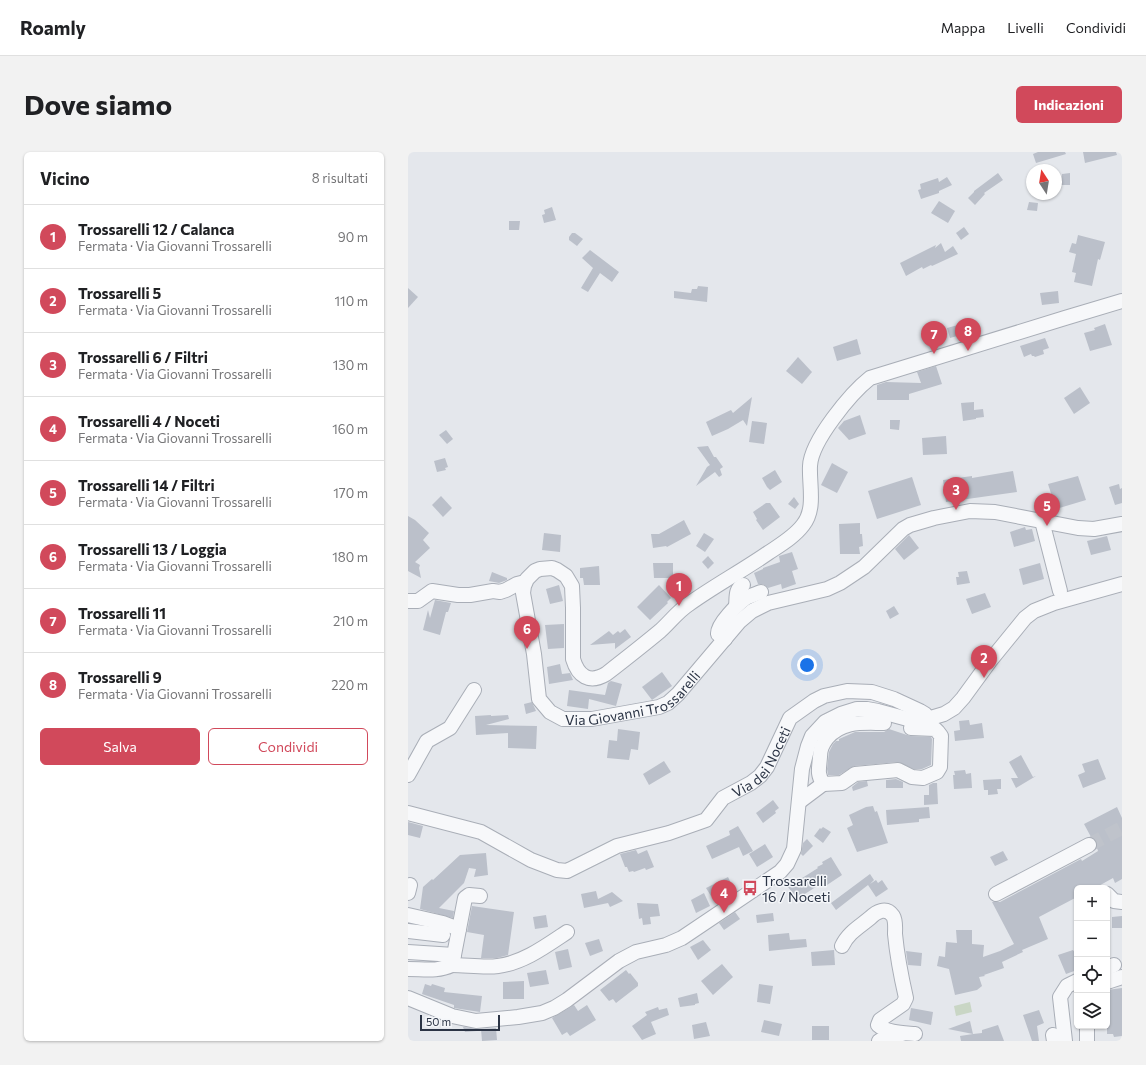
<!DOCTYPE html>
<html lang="it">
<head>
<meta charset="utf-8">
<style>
  :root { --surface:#fff; --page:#f2f2f2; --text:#202124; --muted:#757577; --line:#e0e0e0; --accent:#d1495b }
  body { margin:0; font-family:Commissioner,sans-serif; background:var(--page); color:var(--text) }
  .controls { position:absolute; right:12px; bottom:12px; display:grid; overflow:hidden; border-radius:6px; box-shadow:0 1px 3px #0004 }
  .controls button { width:36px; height:36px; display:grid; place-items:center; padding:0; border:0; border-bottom:1px solid var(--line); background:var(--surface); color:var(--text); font:20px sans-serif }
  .compass { position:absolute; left:618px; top:12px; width:36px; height:36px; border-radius:50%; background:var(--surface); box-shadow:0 1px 3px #0004; rotate:348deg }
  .scale { position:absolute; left:12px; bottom:10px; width:80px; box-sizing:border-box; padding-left:4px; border:2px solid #2b3445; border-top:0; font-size:11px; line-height:14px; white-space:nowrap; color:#2b3445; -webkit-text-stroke:3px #f4f6f9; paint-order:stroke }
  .you { position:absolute; left:399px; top:513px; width:14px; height:14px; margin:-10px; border:3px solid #fff; border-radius:50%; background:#1a73e8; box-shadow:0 0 0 6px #1a73e833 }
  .badge { display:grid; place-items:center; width:26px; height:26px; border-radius:50%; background:var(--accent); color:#fff; font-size:13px; font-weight:700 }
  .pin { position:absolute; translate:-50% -33px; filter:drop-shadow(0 1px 2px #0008) }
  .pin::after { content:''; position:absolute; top:21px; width:14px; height:12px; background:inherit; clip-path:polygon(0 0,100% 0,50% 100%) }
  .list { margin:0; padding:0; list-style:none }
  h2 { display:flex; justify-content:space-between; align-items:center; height:52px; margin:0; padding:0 16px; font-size:17px }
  h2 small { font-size:13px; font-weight:400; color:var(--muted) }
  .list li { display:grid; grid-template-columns:26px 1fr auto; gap:12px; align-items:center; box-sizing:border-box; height:64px; padding:0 16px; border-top:1px solid var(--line) }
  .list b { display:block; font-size:15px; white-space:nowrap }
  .list p { margin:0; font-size:13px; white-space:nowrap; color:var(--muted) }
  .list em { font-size:13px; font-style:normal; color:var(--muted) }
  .actions { display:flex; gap:8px; padding:12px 16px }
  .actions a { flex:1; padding:9px 0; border:1px solid var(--accent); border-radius:6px; text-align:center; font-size:14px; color:var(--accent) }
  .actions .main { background:var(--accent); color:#fff }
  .icon { flex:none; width:22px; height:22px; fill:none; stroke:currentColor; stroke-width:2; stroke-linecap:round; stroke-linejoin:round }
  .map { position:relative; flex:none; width:714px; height:889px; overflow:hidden; border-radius:6px }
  header { display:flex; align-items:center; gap:24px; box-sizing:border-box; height:56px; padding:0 20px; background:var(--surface); border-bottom:1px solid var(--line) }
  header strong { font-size:19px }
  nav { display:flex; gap:22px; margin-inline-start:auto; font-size:14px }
  .intro { display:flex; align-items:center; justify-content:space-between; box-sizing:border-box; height:96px; padding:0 24px }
  h1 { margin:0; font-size:28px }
  .button { padding:10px 18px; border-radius:6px; background:var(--accent); color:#fff; font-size:14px; font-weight:700 }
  main { display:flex; gap:24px; padding:0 24px }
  aside { flex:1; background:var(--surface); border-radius:6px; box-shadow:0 1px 3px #0004 }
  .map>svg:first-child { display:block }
</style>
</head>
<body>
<header>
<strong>Roamly</strong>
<nav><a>Mappa</a><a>Livelli</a><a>Condividi</a></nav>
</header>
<div class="intro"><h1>Dove siamo</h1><a class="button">Indicazioni</a></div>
<main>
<aside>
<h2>Vicino<small>8 risultati</small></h2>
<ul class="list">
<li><span class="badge">1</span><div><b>Trossarelli 12 / Calanca</b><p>Fermata · Via Giovanni Trossarelli</p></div><em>90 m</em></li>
<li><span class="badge">2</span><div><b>Trossarelli 5</b><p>Fermata · Via Giovanni Trossarelli</p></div><em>110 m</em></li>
<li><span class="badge">3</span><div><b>Trossarelli 6 / Filtri</b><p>Fermata · Via Giovanni Trossarelli</p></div><em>130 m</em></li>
<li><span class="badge">4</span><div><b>Trossarelli 4 / Noceti</b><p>Fermata · Via Giovanni Trossarelli</p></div><em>160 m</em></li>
<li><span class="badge">5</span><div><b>Trossarelli 14 / Filtri</b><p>Fermata · Via Giovanni Trossarelli</p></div><em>170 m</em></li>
<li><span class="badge">6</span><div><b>Trossarelli 13 / Loggia</b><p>Fermata · Via Giovanni Trossarelli</p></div><em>180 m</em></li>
<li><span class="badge">7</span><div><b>Trossarelli 11</b><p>Fermata · Via Giovanni Trossarelli</p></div><em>210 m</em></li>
<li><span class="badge">8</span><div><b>Trossarelli 9</b><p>Fermata · Via Giovanni Trossarelli</p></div><em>220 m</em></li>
</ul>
<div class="actions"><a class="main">Salva</a><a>Condividi</a></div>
</aside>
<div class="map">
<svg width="714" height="889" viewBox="0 0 714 889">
  <rect width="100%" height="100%" fill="#e4e7ec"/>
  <polygon fill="#c9d6c5" points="562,850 564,860 548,864 546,854"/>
  <g fill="#bbc0ca">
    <polygon points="630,0 657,0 658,2 628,11 625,2"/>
    <polygon points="675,0 708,0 709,3 677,11"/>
    <polygon points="590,21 595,28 576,41 577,42 567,53 560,46 566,40 566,39"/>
    <polygon points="662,21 662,33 653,33 654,22"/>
    <polygon points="539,25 544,33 531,39 531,41 513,47 510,38 513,37 512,32 530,26 531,30"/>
    <polygon points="531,49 547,59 540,71 523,61"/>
    <polygon points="621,50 630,51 629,59 619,58"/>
    <polygon points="144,55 148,68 136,71 134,63 137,62 136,58"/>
    <polygon points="101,69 112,69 111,78 101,78"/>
    <polygon points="556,75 561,82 553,88 548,81"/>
    <polygon points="164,81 167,81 175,87 169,94 161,88 161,85"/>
    <polygon points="670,83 697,90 692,108 690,107 684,134 666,130 668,121 664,120 668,102 661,100 664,91 668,92"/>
    <polygon points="533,91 537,100 545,94 550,102 524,114 523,113 515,117 514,115 498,124 492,111 528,93 527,96"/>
    <polygon points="182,98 211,120 204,130 192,121 180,140 173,136 185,116 174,106"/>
    <polygon points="290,134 300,135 299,150 266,146 266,139 283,141 284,137 289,137"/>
    <polygon points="0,136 10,145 0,156"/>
    <polygon points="650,139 651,151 634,153 632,141"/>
    <polygon points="557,171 560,181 542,186 539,176"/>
    <polygon points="697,172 704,193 682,199 676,181 687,178 686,176"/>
    <polygon points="637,186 641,196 635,198 636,202 627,205 626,204 624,204 623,202 616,205 612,194"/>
    <polygon points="449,187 453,202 429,209 425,195"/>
    <polygon points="390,205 404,220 394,232 378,219"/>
    <polygon points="528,214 534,232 501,242 501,248 469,248 469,233 478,230 513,231 509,220"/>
    <polygon points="672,235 682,251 666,262 656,246"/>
    <polygon points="344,245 339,274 335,268 320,277 304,284 298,270 323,258 325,261"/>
    <polygon points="566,250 566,258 575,257 576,265 568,266 568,267 555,269 553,251"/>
    <polygon points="452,263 458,282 441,288 430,276 436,269"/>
    <polygon points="482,268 492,268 491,278 482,277"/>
    <polygon points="344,269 359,271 356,292 341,290"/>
    <polygon points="38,278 45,287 39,292 31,283"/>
    <polygon points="538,284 539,302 515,303 514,286"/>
    <polygon points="300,294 306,305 308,305 315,315 312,317 314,323 311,325 307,320 288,334 299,315 302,313 289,295"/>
    <polygon points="37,306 40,315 37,316 38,318 29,320 26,309"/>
    <polygon points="424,311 440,320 429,341 413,333"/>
    <polygon points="367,318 374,330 362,338 359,335 354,326"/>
    <polygon points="605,319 609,340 538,350 535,328 564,324 564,326"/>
    <polygon points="670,324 678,348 648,357 640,332"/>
    <polygon points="504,325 513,353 469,367 460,339"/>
    <polygon points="711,332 712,337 714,336 714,351 707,353 701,335"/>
    <polygon points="33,344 44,356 35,365 24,353"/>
    <polygon points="386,345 391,352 387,357 380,352"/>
    <polygon points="358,351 362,351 372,365 355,378 348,368 349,367 345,360"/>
    <polygon points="0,364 7,368 21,381 15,388 22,396 7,410 12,413 11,416 13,426 0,419"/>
    <polygon points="276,368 283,382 259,395 258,394 245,396 243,382 251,382"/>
    <polygon points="452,371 452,382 454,382 455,394 451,395 452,402 432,402 431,372"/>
    <polygon points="617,375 618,378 624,377 627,389 606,395 602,380"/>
    <polygon points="136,381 153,383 152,400 134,398"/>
    <polygon points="296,381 306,387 297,400 288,394"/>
    <polygon points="501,383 511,396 496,408 487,397"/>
    <polygon points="699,384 703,398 683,403 679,389"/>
    <polygon points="384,400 390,417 384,419 388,432 374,437 373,432 360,436 355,432 350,432 346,421 355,417 355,416 372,410 371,404"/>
    <polygon points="300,404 306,411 300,417 294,410"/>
    <polygon points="245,411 265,411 265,426 246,426"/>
    <polygon points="632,411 636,427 615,433 611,417"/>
    <polygon points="191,414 192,433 176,433 175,426 172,426 172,416"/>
    <polygon points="559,419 562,431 549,433 548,425 551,425 550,420"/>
    <polygon points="84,420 99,426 99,428 91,431 81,429"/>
    <polygon points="151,433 155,449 142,452 138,437"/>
    <polygon points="251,433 263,446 259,450 260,451 242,468 229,455"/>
    <polygon points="577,441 583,455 564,462 558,447"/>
    <polygon points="27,448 43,451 40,460 38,460 32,483 15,478 20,458 22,466"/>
    <polygon points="486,454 491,462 482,467 478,459"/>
    <polygon points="156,472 156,496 140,497 137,473"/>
    <polygon points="217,477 223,485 207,497 207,491 182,493 201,479 205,483 210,479 212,481"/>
    <polygon points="152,512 154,522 162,521 165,528 141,532 139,515"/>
    <polygon points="254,520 264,534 244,548 234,535"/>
    <polygon points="203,529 214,532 208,554 181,547 180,557 159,554 161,538 197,543 200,531"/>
    <polygon points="124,550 128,559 118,562 116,552"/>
    <polygon points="83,563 83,564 100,563 101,567 78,573 129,574 128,597 100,596 100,581 68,583 67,564"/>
    <polygon points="561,568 562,573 574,571 576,586 547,589 546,579 552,578 551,569"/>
    <polygon points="210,577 232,580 230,598 223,597 221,608 199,606 201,588 209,589"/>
    <polygon points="481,577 502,584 523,585 524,587 523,613 514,617 506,617 490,610 446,614 431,623 420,623 419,617 421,600 425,592 428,589 431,589 431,587 447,580 476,580"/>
    <polygon points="613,603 625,625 628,624 608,636 603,626 610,626 601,610"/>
    <polygon points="690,607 698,627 675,636 670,623 677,620 674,612"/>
    <polygon points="256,609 263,620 241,633 235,622"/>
    <polygon points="557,618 558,622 563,621 564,636 546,637 545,623 547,623 546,619"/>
    <polygon points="488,627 495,630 495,636 478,636 478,628"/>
    <polygon points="593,627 593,637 589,637 590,642 580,643 580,638 576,638 575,628"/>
    <polygon points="459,629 460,634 445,639 444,635 450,630"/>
    <polygon points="525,631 529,631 530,652 516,653 516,643 521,643 521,633"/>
    <polygon points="365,648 371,656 367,659 368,661 355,671 348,661"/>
    <polygon points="465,654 467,660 469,659 480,691 449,700 439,676 445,673 441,663 458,655"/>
    <polygon points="521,655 522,666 511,667 511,670 479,673 478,658"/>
    <polygon points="709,655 714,666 714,727 707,731 705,726 687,736 669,736 669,745 631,765 640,787 614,798 615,800 594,810 596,816 576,823 577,824 571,825 574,834 569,838 547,843 541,817 529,814 531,804 537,805 538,790 549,791 548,778 564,778 564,792 576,793 575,805 592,799 606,792 584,750 592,750 673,707 674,709 690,699 689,696 689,689 683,685 676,672"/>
    <polygon points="0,670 15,674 12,686 0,683"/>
    <polygon points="330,674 345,699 335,704 331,695 304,707 298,694 322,683 321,679"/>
    <polygon points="415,675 423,680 415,691 406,684 412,676 413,677"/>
    <polygon points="399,687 405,694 395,704 393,702 395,691"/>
    <polygon points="357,692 365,705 349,715 341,702"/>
    <polygon points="228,698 230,702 239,698 246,715 238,718 237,716 226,720 225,719 221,720 219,715 217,715 212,702"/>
    <polygon points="595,699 600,708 587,714 582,705"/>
    <polygon points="78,701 80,723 66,725 68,717 61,716 56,731 31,756 46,759 45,766 12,757 15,735 24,727 25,728 52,703"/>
    <polygon points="423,705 434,723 416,735 414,731 389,747 380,735 410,716 409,715 415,712 414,710"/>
    <polygon points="462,722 466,728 462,732 468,728 470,731 474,728 480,737 468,745 460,733 428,758 423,751"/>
    <polygon points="320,725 325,735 318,739 317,737 303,744 298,736"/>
    <polygon points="188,739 190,747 204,740 215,749 202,755 200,751 176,756 173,742"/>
    <polygon points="296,741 302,754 288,761 283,748"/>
    <polygon points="229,751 250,752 252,764 242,765 243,772 235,773 234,766 231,767"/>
    <polygon points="64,754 106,760 100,803 89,806 73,806 76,783 59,780"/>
    <polygon points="327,760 332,767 316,778 311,771"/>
    <polygon points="365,761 366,769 349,771 348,763"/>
    <polygon points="138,763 140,775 127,777 125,765"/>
    <polygon points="714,764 714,776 704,776 704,765"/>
    <polygon points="381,781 382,788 398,787 399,795 361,799 360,783"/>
    <polygon points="191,787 195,799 182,804 177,791"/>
    <polygon points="295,788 303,798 290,808 282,795"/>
    <polygon points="160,797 164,815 151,818 147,800"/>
    <polygon points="426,798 427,813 404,814 403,800"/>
    <polygon points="665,798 667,801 669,800 669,818 658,822 650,803"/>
    <polygon points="498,799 514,801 513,814 500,813"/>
    <polygon points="314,812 325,825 305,843 293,829"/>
    <polygon points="138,818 141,832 122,835 119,821"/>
    <polygon points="218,818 221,822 222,821 230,831 230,834 208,851 205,847 201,849 192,838"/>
    <polygon points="116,829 116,847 95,847 95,830"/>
    <polygon points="17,832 23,834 24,832 37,836 36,840 74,844 72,860 46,856 46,853 14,842"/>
    <polygon points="351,832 365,834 362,852 349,850"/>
    <polygon points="714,836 714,884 706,885 705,882 699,882 699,838"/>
    <polygon points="289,841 291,851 287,852 287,853 272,855 270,846"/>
    <polygon points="166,853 170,859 179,853 188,868 162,884 159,880 154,883 144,866"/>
    <polygon points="250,855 251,858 259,856 261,863 243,870 248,882 234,888 224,874 239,863 237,860"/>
    <polygon points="503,856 525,860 523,873 501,868"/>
    <polygon points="631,858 636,871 629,874 631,889 624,889 615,863"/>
    <polygon points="356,868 374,872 371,884 353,880"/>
    <polygon points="562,869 565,882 574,881 574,878 590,873 596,889 553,889 552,884 565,882 540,877"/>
    <polygon points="298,870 302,884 286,887 284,873"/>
    <rect x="404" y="874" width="17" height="14"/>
    <polygon points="55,875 70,877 69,879 57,880"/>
    <polygon points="88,876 89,888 74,889 73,877"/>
  </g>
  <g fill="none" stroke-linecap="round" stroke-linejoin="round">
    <polyline stroke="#bfc3cb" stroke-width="14" stroke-dasharray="14 7" stroke-linecap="butt" points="681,693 714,676"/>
    <defs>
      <g id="minor">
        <path id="s1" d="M 714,149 L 657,166 L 462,226 C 443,241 403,289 402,314 C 401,333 408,357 395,373 C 386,385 372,393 360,401 C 334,419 306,434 281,452 C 270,459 262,470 252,479 C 234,494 216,508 198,522 C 181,532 170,524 165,507 L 165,456 L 164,434 L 158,424 L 149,418 L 144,416 L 132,417 L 127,419 L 119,427 L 116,434 L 115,441 L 126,502 L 131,547 L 142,560 L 155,567 L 184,567 L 251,555 L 260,551 L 270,542 L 331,470 L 344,459 L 360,451 L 419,437 L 432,431 L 456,415 L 495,377 L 502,373 L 526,366 L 562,359 L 587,360 L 670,376 L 686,377 L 714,372"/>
        <polyline points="634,369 652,439"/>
        <polyline points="0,449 10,449 24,439 50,443 62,443 85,439 92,440 98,438 109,432 117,430"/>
        <path d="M 328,454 C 329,446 327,437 335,433"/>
        <path d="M 317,487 L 310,482 C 309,472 330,452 338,446 C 342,444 348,442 353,440"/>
        <path d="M 476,571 C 455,571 435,568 419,586 C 414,593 412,597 412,605 C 411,618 409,621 415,632 L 434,631 L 447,622 L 490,618 L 504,625 L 515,626 L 529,620 L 532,615 L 533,584 L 530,580 L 527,577 L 503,576"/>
        <polyline points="0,623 19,589 42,576 66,538"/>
        <polyline points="391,650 415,632"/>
        <path id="s2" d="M 0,661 L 73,680 L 123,708 L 149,718 L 159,719 L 209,694 L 261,681 L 298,668 L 315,646 L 343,631 L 352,624 L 359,615 L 382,566 L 406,549 L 416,544 L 439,539 L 464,540 L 486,547 L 512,559 L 517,562 L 521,567"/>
        <polyline points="0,741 2,733"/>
        <polyline points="588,742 681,693"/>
        <polyline points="699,742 706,749 714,750"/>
        <polyline points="0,763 35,771 51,777"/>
        <polyline points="0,779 35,783"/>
        <path d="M 434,794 C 440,781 451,775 462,766 C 468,760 478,754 485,764 C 488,769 487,776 487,782 C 489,803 493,824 498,846 L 495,852 L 472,868 L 470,873 C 479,881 495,881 507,882"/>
        <path d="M 0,800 L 46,803 L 44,813 C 29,820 16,817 0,817"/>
        <polyline points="46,803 57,746 61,743 72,744"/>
        <path d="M 44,813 C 58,813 77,816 90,814 C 115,811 138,794 159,780"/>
        <polyline points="699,816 706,813"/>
        <polyline points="699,830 714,825"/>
        <polyline points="0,846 44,864 68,869 110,865 134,861 146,856 159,848 211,809 228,800 258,793 274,786 372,720 379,712 386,697 394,617 400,594 404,584 417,570 433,562 449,557 459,557 470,559 507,569 516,568 536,562 546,556 555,546 582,509 617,466 626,459 646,451 714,432"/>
        <polyline points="679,874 679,889"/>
        <polyline points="645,883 646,889"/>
        <polyline points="471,889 481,884 494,882"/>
        <polyline points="657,889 652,845 659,834 669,829"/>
      </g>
    </defs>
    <use href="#minor" stroke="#a9aeb7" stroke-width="16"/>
    <use href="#minor" stroke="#f7f8fa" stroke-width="14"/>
  </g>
  <defs>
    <symbol id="bus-bare" viewBox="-9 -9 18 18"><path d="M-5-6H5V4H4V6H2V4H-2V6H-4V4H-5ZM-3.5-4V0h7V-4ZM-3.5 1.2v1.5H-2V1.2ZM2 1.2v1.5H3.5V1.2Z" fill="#d1495b" stroke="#f4f6f9" stroke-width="2.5" paint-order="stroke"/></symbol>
  </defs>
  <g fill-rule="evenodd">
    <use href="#bus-bare" x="331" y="725" width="22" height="22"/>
  </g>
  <g text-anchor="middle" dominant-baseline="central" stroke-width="3" stroke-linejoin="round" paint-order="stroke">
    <g font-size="14" fill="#2b3445" stroke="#f4f6f9">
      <text stroke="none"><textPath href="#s1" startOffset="1083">Via Giovanni Trossarelli</textPath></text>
      <text stroke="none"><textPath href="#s2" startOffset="402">Via dei Noceti</textPath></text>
    </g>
    <g font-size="14" fill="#2b3445" stroke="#f4f6f9" text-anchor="start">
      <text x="354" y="728">Trossarelli<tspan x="354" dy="16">16 / Noceti</tspan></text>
    </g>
  </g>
</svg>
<div class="controls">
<button>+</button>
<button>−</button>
<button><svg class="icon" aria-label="locate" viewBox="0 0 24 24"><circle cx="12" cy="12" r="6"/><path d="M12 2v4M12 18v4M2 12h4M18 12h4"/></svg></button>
<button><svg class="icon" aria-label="layers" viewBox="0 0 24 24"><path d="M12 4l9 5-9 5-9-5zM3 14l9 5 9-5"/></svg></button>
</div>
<svg class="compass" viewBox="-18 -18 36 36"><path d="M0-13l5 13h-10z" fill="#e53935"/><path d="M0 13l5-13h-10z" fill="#757577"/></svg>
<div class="scale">50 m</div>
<div class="you"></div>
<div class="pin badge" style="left:271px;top:454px">1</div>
<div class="pin badge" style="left:576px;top:526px">2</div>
<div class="pin badge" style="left:548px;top:358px">3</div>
<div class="pin badge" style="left:316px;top:761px">4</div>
<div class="pin badge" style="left:639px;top:374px">5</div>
<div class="pin badge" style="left:119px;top:497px">6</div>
<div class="pin badge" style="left:526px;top:202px">7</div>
<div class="pin badge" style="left:560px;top:199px">8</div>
</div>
</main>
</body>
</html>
